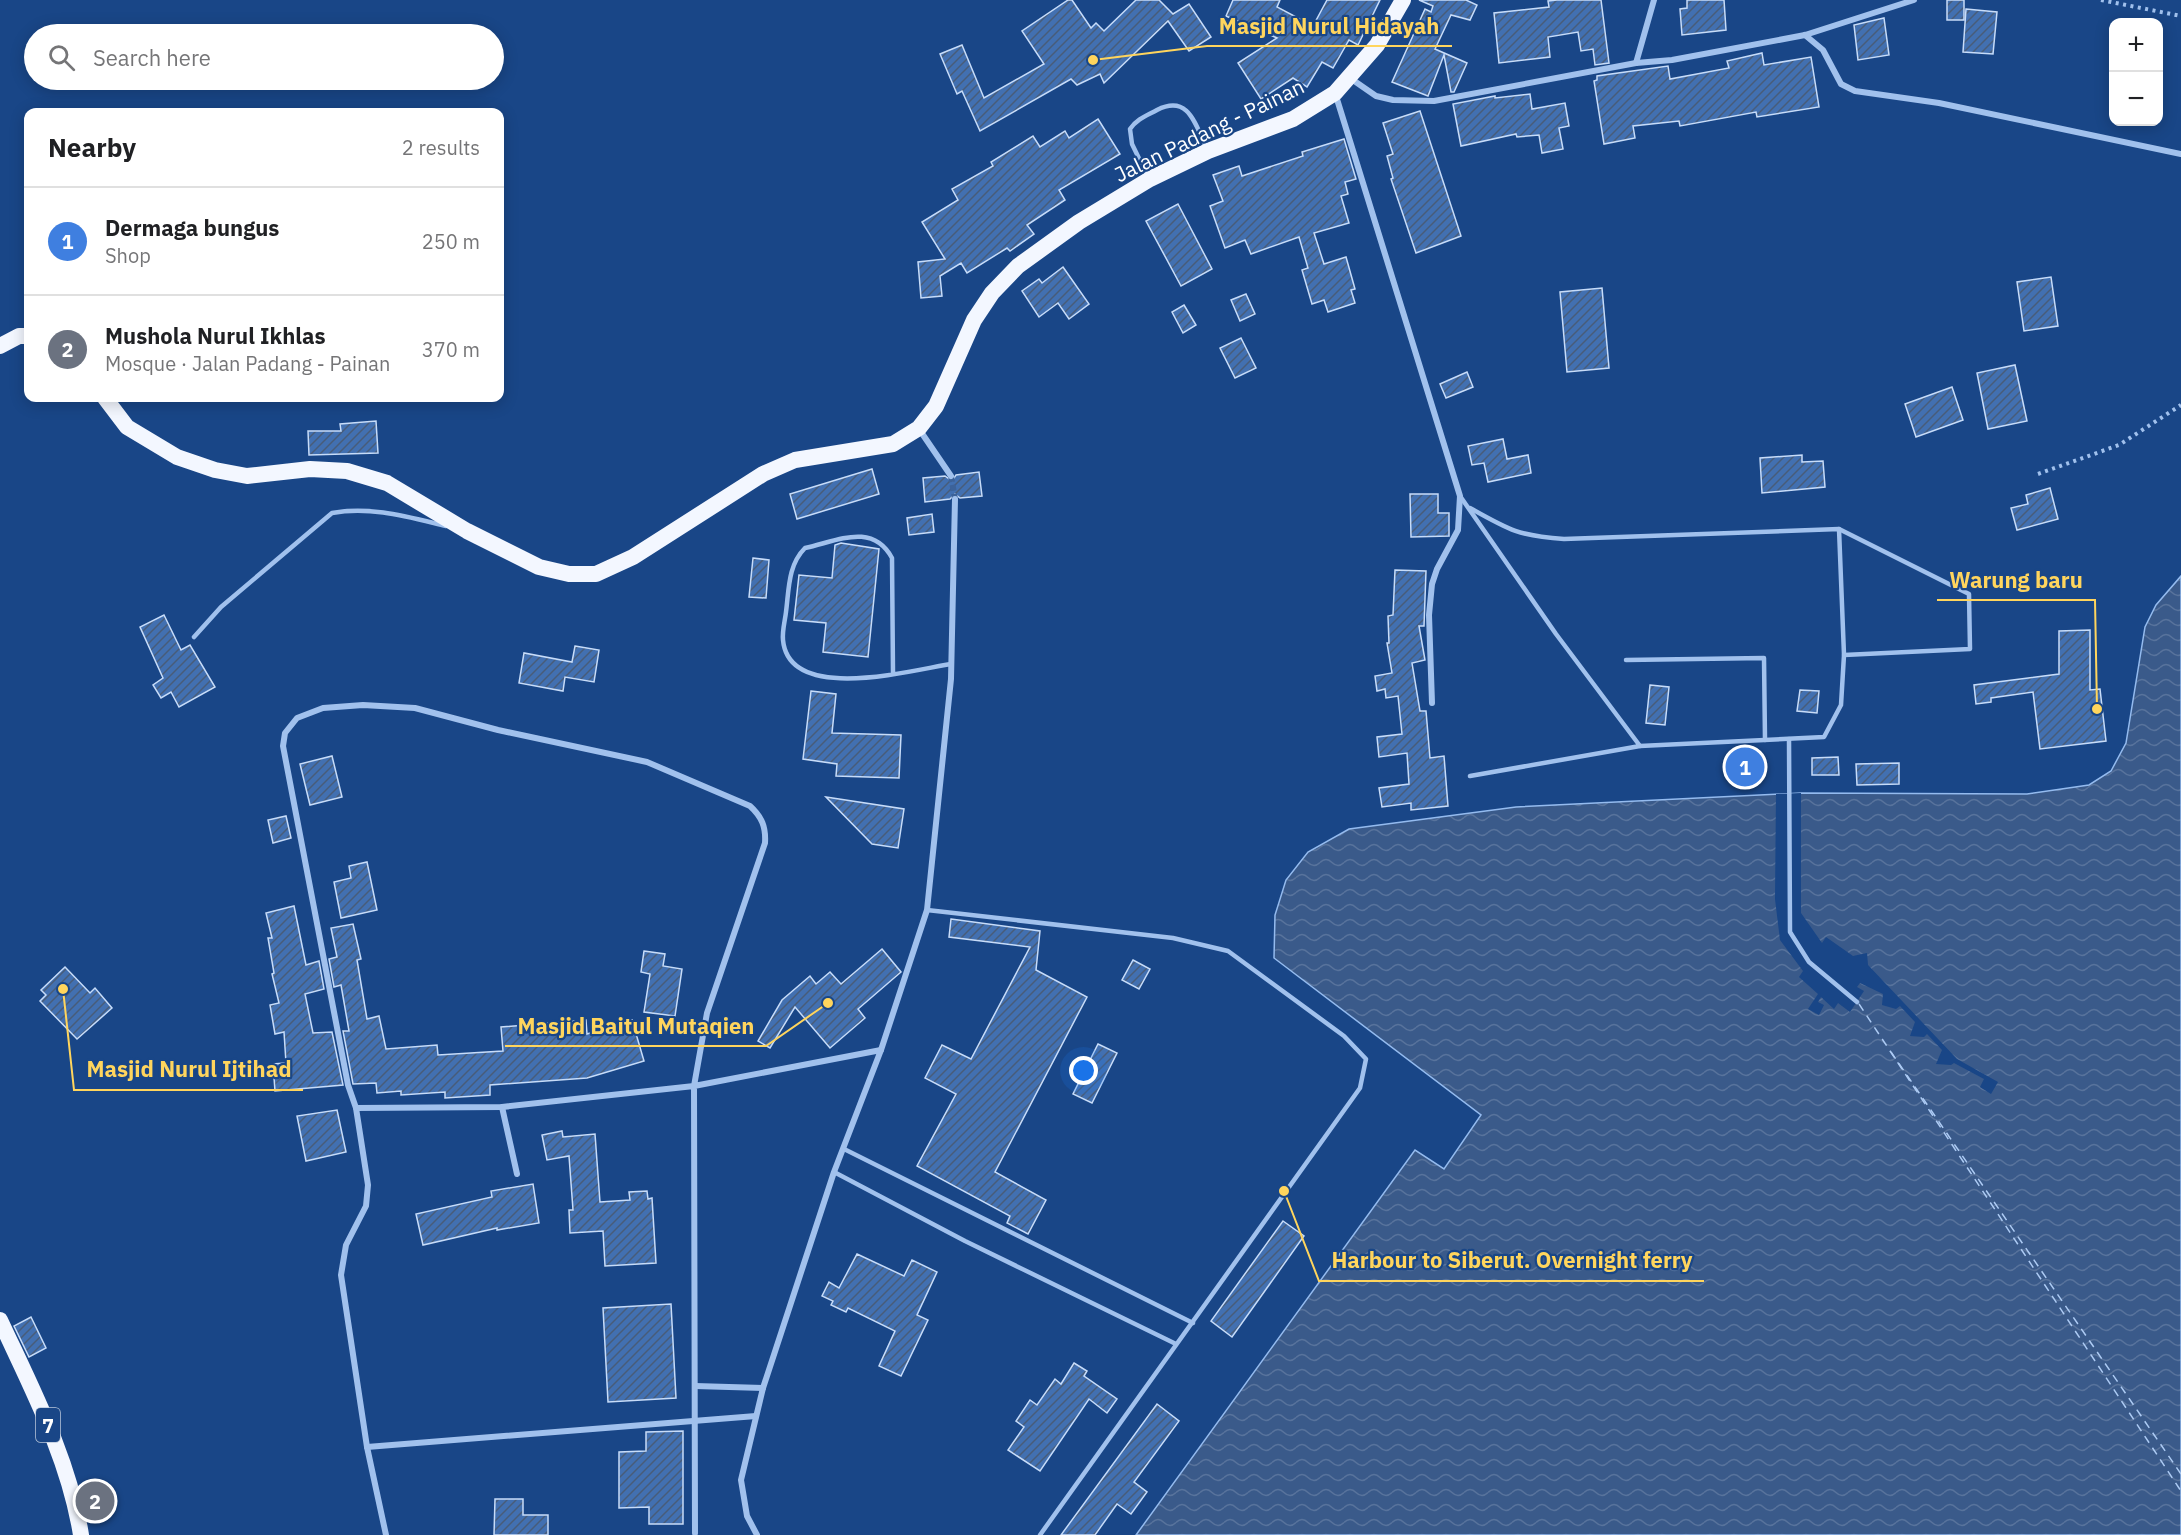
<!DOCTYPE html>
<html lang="en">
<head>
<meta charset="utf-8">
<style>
  :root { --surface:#fff; --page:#f2f2f2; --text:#202124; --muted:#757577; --line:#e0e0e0; --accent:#2563eb }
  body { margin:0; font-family:"IBM Plex Sans",sans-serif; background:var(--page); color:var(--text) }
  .controls { position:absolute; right:18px; top:18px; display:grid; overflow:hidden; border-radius:12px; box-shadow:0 3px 15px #0003 }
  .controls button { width:54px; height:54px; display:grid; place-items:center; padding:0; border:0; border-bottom:2px solid var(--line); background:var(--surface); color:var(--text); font:30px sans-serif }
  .you { position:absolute; left:1084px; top:1071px; width:21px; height:21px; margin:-15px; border:4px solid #fff; border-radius:50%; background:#1a73e8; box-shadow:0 0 0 9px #1a73e833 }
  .badge { display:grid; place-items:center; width:39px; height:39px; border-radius:50%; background:var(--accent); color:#fff; font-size:20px; font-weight:700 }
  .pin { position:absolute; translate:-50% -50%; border:3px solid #fff; box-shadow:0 2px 6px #0006 }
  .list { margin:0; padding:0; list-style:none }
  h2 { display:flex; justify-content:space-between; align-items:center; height:78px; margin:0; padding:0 24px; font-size:26px }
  h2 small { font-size:20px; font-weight:400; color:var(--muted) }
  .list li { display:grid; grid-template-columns:39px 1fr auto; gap:18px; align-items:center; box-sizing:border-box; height:108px; padding:0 24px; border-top:2px solid var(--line) }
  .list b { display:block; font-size:22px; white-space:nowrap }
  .list p { margin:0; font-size:20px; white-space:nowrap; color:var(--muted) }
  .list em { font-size:20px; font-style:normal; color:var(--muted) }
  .icon { flex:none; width:33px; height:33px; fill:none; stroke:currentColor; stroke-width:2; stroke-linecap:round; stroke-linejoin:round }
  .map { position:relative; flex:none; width:2181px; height:1535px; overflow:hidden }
  .search { position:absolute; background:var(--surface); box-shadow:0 3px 15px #0003; left:24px; top:24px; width:480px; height:66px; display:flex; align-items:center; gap:15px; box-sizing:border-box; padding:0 21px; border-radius:33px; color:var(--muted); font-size:22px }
  .panel { position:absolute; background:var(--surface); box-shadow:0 3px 15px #0003; left:24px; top:108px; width:480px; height:294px; border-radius:12px }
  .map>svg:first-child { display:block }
</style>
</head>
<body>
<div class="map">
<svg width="2181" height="1535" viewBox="0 0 2181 1535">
  <defs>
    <pattern id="water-waves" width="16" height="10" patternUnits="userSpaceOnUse" patternTransform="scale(1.5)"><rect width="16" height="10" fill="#3a5a8a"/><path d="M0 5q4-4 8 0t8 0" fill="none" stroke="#58739c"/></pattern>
    <pattern id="building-hatch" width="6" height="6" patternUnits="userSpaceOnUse" patternTransform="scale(1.5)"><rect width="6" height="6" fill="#4270b1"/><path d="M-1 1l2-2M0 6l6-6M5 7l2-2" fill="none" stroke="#485c79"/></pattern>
  </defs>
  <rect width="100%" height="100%" fill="#194687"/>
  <polygon fill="url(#water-waves)" stroke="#94bbef" stroke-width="1.5" points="2181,576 2181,1535 1136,1535 1415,1150 1444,1169 1481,1115 1274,958 1275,915 1286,880 1308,852 1349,829 1516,807 1801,793 2027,794 2089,785 2111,771 2126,743 2145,627 2156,605"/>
  <polygon fill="#194687" points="1801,793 1801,913 1822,943 1826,937 1853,956 1867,953 1868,965 1957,1059 1998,1082 1991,1094 1980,1087 1984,1079 1954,1063 1951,1065 1936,1064 1942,1050 1927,1034 1924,1037 1910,1036 1915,1022 1900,1006 1896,1009 1882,1005 1883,994 1860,983 1857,987 1864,991 1850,1012 1838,1003 1834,1009 1821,997 1818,1002 1824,1005 1819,1015 1808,1009 1818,994 1799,977 1803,971 1780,940 1775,899 1776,794"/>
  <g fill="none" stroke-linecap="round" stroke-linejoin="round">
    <g stroke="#adcbf4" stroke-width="1.5" stroke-dasharray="8 6" stroke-linecap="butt">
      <polyline points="1859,1004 2181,1491"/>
      <polyline points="1891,1052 2181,1474"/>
    </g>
  </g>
  <g fill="url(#building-hatch)" stroke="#c7dcf9" stroke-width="1.5">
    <polygon points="1068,0 1072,0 1091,28 1096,23 1104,31 1136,0 1159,0 1173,14 1189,4 1211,37 1189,51 1168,21 1104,83 1100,74 1077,85 1071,79 980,131 962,91 957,94 940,54 962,45 984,98 1044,64 1022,31"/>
    <polygon points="1233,0 1280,0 1277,7 1313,26 1327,0 1380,0 1358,45 1349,40 1333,68 1322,62 1307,87 1293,78 1261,99 1238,63 1277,38 1226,16"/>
    <polygon points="1419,0 1466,0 1477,5 1470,20 1451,15 1435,49 1467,63 1454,92 1451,92 1444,55 1428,96 1392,82 1425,9 1431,12 1433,6"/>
    <polygon points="1557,0 1601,0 1609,63 1595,65 1593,49 1581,51 1578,32 1548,37 1550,57 1499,63 1494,13 1549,7 1548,1"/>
    <polygon points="1687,0 1724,0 1726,30 1682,35 1680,9 1687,8"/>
    <rect x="1947" y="0" width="17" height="20"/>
    <polygon points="1966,9 1997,12 1993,54 1963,52"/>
    <polygon points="1884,18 1889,55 1858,60 1854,25"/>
    <polygon points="1762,53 1764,65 1811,57 1819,107 1757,117 1756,112 1680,126 1679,121 1633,126 1635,138 1604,144 1594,81 1597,80 1597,76 1668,66 1670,79 1729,68 1727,61"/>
    <polygon points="1530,94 1532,109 1565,103 1569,126 1559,128 1563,149 1542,153 1539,135 1517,137 1516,134 1461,146 1453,104 1495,96 1495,98"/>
    <polygon points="1420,111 1461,236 1416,253 1391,179 1393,178 1387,156 1393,154 1383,123"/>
    <polygon points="1098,119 1120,154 1059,190 1065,200 1027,225 1034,234 1010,251 1007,248 967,273 961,263 940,276 942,296 921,298 918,262 945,259 922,222 958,200 952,189 993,166 991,162 1033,136 1040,147 1065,131 1069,138"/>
    <polygon points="1344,139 1356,179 1345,182 1348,194 1341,196 1349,223 1314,233 1324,264 1346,257 1355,289 1351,290 1355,303 1328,312 1324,300 1312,304 1302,270 1308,268 1299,237 1251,254 1245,240 1225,248 1210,206 1223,201 1213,175 1239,166 1242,176 1303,156 1302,152"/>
    <polygon points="1178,204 1212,269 1181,286 1146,221"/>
    <polygon points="1063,267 1089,304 1069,319 1058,303 1039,317 1022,291 1039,279 1042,283"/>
    <polygon points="2051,277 2058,326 2024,331 2017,282"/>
    <polygon points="1602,288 1609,368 1567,372 1560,292"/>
    <polygon points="1246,294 1255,314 1240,321 1231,300"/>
    <polygon points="1184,305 1196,325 1183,333 1172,312"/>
    <polygon points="1241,338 1256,368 1235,378 1220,348"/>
    <polygon points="2015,365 2027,421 1988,429 1977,373"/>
    <polygon points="1467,372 1473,387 1446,398 1440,384"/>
    <polygon points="1952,387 1963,420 1916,437 1905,404"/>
    <polygon points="376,421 378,453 309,455 308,431 341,431 340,424"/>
    <polygon points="1503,439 1507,459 1528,455 1531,473 1488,482 1484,463 1472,465 1468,446"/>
    <polygon points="1802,455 1802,462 1823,461 1825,487 1762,493 1760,458"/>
    <polygon points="872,469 879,494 797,519 790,494"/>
    <polygon points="979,472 982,496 960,498 955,494 950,499 925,502 923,478 945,476 952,481 956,475"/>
    <polygon points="2050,488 2058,519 2017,530 2011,508 2028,504 2026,495"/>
    <polygon points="1410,494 1438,494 1438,513 1449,513 1449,536 1411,537"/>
    <polygon points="932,514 934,532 909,535 907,518"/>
    <polygon points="841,543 879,549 868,657 823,652 826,623 794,620 799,575 832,578 835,545"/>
    <polygon points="753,558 769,560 766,598 749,597"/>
    <polygon points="1395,570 1426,571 1424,626 1419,626 1425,660 1412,663 1420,711 1426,711 1430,758 1444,756 1448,806 1411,810 1411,803 1382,807 1379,788 1409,784 1407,753 1379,757 1377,737 1402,734 1398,696 1386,698 1385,689 1377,691 1375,676 1392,673 1387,643 1389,643 1388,616 1393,615"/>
    <polygon points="164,615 181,650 190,645 215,687 179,707 171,692 161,698 153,685 163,678 140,627"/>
    <polygon points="2090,630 2090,690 2100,689 2106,741 2040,749 2033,692 1991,698 1991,702 1976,704 1974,685 2059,674 2059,631"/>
    <polygon points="575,646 599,650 594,682 565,677 563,691 519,683 524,653 572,662"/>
    <polygon points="1650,685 1669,687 1665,725 1646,723"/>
    <polygon points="1800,690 1819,691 1817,713 1797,711"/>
    <polygon points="811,691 836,694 832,733 901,735 899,778 836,776 837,764 803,759"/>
    <polygon points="332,756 342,797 310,805 300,764"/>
    <polygon points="1838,757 1839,775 1812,775 1812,758"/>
    <polygon points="1899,763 1899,784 1857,785 1856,764"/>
    <polygon points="826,797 904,809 898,848 872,844"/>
    <polygon points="286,816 291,838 273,843 268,820"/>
    <polygon points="367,862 377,910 341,918 334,882 351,878 349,866"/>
    <polygon points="294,906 306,965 319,961 324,989 305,994 313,1033 332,1032 343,1085 275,1091 273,1064 286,1063 284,1032 275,1034 270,1005 279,1003 272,974 274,973 268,938 272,938 266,913"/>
    <polygon points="951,919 1040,931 1036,970 1087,997 995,1172 1046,1200 1028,1234 1007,1223 1010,1216 917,1166 956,1094 925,1078 942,1045 971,1059 1030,947 949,937"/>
    <polygon points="353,924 361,959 357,960 367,1019 379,1016 386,1049 437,1045 438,1055 503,1051 501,1027 586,1020 587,1034 632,1020 644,1061 587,1078 490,1085 490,1095 445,1098 445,1092 401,1095 401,1091 377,1093 376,1083 353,1084 343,1031 349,1031 341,985 334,987 329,959 337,957 331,928"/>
    <polygon points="882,949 901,972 858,1009 865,1018 830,1048 795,1007 770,1048 758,1041 782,1000 810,976 816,984 830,972 841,984"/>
    <polygon points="644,951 665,954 663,966 682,969 675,1016 644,1012 650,974 641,972"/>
    <polygon points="1133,960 1150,969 1139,989 1122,980"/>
    <polygon points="65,967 90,993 95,988 112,1008 77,1039 40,1001 46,995 41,990"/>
    <polygon points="1098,1044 1117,1053 1092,1103 1073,1094"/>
    <polygon points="337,1110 346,1152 306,1161 297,1116"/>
    <polygon points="562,1131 563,1137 595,1134 600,1202 630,1200 629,1192 647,1191 648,1199 652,1198 656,1263 605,1266 603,1231 570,1233 569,1210 573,1210 569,1156 547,1160 542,1135"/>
    <polygon points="533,1184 539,1223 497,1230 497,1228 423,1245 416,1214 492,1197 491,1191"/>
    <polygon points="1283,1221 1304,1236 1232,1337 1211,1321"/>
    <polygon points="857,1254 904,1276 912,1260 937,1272 917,1315 928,1320 901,1376 879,1366 895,1331 848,1308 846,1312 831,1305 833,1301 822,1296 829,1282 839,1288"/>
    <polygon points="671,1304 676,1398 608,1402 603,1308"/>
    <polygon points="31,1317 46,1348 29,1357 14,1326"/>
    <polygon points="1074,1363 1087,1371 1084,1376 1117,1399 1107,1413 1089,1399 1040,1471 1008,1450 1024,1427 1016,1421 1030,1400 1037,1405 1055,1379 1061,1384"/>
    <polygon points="1157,1404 1179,1421 1134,1482 1147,1492 1131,1514 1117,1504 1095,1535 1061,1535"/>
    <polygon points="683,1431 683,1524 649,1524 649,1507 619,1508 619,1452 646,1451 646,1432"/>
    <polygon points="104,1484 112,1508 88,1517 82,1492"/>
    <polygon points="495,1499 523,1499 523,1515 548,1515 548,1535 494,1535"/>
  </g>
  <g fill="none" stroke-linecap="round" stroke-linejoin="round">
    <polyline stroke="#3c6299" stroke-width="6" stroke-dasharray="6 3" stroke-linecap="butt" points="951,476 955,499"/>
    <g stroke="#a1c1ed" stroke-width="4" stroke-dasharray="3 4.5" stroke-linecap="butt">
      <polyline points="2101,0 2181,16"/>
      <polyline points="2038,474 2119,445 2181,405"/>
    </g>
    <g stroke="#a1c1ed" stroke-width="4.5">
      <path d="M 1148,177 L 1132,144 L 1130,129 C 1137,119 1146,116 1157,110 C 1189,94 1195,124 1207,149"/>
      <polyline points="1460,496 1556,634 1640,746 1470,776"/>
      <path d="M 1470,508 C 1509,530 1519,536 1564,539 L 1839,529 L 1969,594 L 1970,649 L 1844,655"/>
      <path d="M 194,637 L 221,607 L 332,513 C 371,506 408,517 446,526"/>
      <polyline points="1626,660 1764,658 1765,740"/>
      <path d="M 893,673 L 892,558 C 872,522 838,541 805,548 C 788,565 789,589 786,612 C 785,621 782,631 783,640 C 789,704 912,670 951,664"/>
      <polyline points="1789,739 1790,932 1809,962 1857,1002"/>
      <polyline points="1640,746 1824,737 1841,705 1844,655 1839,529"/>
      <polyline points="927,910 1173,938 1228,951 1344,1036 1366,1059 1360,1088 1040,1535"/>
      <polyline points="844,1149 1193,1323"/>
      <polyline points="834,1172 965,1241 1176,1344"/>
    </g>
    <g stroke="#a1c1ed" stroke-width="6">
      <polyline points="1805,35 1823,50 1841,84 1855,91 1939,103 2181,154"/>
      <polyline points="1636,63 1654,0"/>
      <polyline points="1350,78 1376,96 1393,100 1434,101 1636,63 1672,60 1805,35 1914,0"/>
      <polyline points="1336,96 1460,496 1458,530 1437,569 1432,584 1429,615 1432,703"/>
      <polyline points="919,429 951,476"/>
      <polyline points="502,1107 517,1174"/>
      <polyline points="356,1108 368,1185 366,1206 346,1245 341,1275 367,1447 386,1535"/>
      <polyline points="695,1386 763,1388"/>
      <polyline points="367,1447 756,1416"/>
      <path d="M 695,1533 L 694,1086 L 707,1013 L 765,843 C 766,827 762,817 750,806 L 647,762 L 498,730 L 415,708 L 363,705 L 323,708 L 297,718 L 285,733 L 283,746 L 348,1085 L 356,1108 L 502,1107 L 694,1086 L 881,1050"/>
      <polyline points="757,1535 747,1516 741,1480 763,1388 834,1172 881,1050 927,910 951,679 955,499"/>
    </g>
    <g stroke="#f3f7ff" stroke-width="16">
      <polyline points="0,346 19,336 28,336"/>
      <polyline points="105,398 127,427 177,457 215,470 247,476 310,469 347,471 387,483 467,531 539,567 569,574 596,574 633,557 763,474 795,460 893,444 919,428 936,406 974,320 992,293 1018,266 1079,222 1150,179 1208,151 1293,119 1335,93 1377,45 1403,0"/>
      <path d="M 0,1320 C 32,1389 69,1459 81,1535"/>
    </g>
  </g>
  <g text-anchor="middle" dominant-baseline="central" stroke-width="4.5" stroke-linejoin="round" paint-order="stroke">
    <rect fill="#194687" stroke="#bac8db" stroke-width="1.5" x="36" y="1408" width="24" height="34" rx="4.5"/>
    <g font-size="20" font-weight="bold" fill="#fff">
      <text x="48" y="1425">7</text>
    </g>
    <g font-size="21" fill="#fff" stroke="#194687">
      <text transform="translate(1209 130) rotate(-26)">Jalan Padang - Painan</text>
    </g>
  </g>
  <path fill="none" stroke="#ffd55d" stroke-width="2" d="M1093 60L1207 46H1452M2097 709L2095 600H1937M828 1003L766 1046H505M63 989L74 1090H303M1284 1191L1319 1281H1704"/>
  <g fill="#ffd55d" stroke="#194687" stroke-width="2">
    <circle cx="1093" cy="60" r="6"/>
    <circle cx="2097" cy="709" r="6"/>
    <circle cx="828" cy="1003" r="6"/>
    <circle cx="63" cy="989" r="6"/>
    <circle cx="1284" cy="1191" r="6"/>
  </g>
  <g font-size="22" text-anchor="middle" font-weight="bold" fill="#ffd55d" stroke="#194687" stroke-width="4.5" stroke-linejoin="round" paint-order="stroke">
    <text x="1329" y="34">Masjid Nurul Hidayah</text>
    <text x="2016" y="588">Warung baru</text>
    <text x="636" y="1034">Masjid Baitul Mutaqien</text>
    <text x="189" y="1077">Masjid Nurul Ijtihad</text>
    <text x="1512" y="1268">Harbour to Siberut. Overnight ferry</text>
  </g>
</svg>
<div class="controls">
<button>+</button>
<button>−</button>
</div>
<div class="you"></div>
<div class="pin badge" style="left:1745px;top:767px;background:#3f7fe0">1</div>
<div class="pin badge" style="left:95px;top:1501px;background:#6b7280">2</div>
<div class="search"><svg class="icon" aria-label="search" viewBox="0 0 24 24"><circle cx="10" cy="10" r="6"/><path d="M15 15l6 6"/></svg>Search here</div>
<section class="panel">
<h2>Nearby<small>2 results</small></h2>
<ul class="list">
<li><span class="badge" style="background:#3f7fe0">1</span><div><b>Dermaga bungus</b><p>Shop</p></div><em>250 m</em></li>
<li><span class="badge" style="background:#6b7280">2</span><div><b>Mushola Nurul Ikhlas</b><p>Mosque · Jalan Padang - Painan</p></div><em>370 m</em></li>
</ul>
</section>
</div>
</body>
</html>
